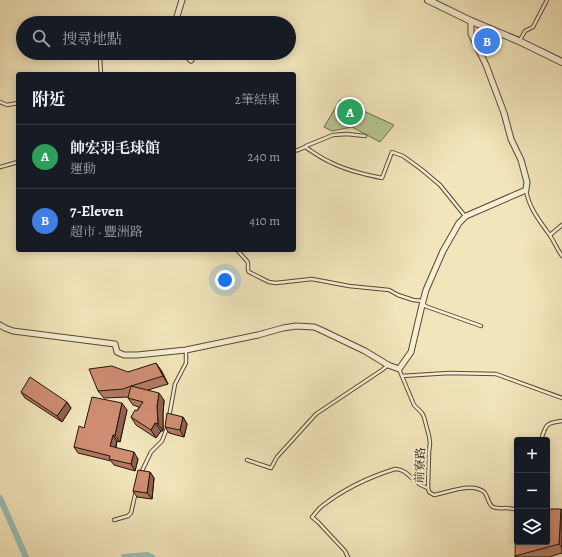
<!DOCTYPE html>
<html lang="zh-TW">
<head>
<meta charset="utf-8">
<style>
  :root { --surface:#171b24; --page:#242831; --text:#f1f3f6; --muted:#9ea1a6; --line:#363941; --accent:#db2777 }
  body { margin:0; font-family:Alegreya,"Noto Serif TC",serif; background:var(--page); color:var(--text) }
  .controls { position:absolute; right:12px; bottom:12px; display:grid; overflow:hidden; border-radius:4px; box-shadow:0 2px 10px #0003 }
  .controls button { width:36px; height:36px; display:grid; place-items:center; padding:0; border:0; border-bottom:1px solid var(--line); background:var(--surface); color:var(--text); font:20px sans-serif }
  .you { position:absolute; left:225px; top:280px; width:14px; height:14px; margin:-10px; border:3px solid #fff; border-radius:50%; background:#1a73e8; box-shadow:0 0 0 6px #1a73e833 }
  .badge { display:grid; place-items:center; width:26px; height:26px; border-radius:50%; background:var(--accent); color:#fff; font-size:13px; font-weight:700 }
  .pin { position:absolute; translate:-50% -50%; border:2px solid #fff; box-shadow:0 1px 4px #0006 }
  .list { margin:0; padding:0; list-style:none }
  h2 { display:flex; justify-content:space-between; align-items:center; height:52px; margin:0; padding:0 16px; font-size:17px }
  h2 small { font-size:13px; font-weight:400; color:var(--muted) }
  .list li { display:grid; grid-template-columns:26px 1fr auto; gap:12px; align-items:center; box-sizing:border-box; height:64px; padding:0 16px; border-top:1px solid var(--line) }
  .list b { display:block; font-size:15px; white-space:nowrap }
  .list p { margin:0; font-size:13px; white-space:nowrap; color:var(--muted) }
  .list em { font-size:13px; font-style:normal; color:var(--muted) }
  .icon { flex:none; width:22px; height:22px; fill:none; stroke:currentColor; stroke-width:2; stroke-linecap:round; stroke-linejoin:round }
  .map { position:relative; flex:none; width:562px; height:557px; overflow:hidden }
  .search { position:absolute; background:var(--surface); box-shadow:0 2px 10px #0003; left:16px; top:16px; width:280px; height:44px; display:flex; align-items:center; gap:10px; box-sizing:border-box; padding:0 14px; border-radius:22px; color:var(--muted); font-size:15px }
  .panel { position:absolute; background:var(--surface); box-shadow:0 2px 10px #0003; left:16px; top:72px; width:280px; height:180px; border-radius:4px }
  .map>svg:first-child { display:block }
</style>
</head>
<body>
<div class="map">
<svg width="562" height="557" viewBox="0 0 562 557">
  <rect width="100%" height="100%" fill="#f2e5bb"/>
  <filter id="stains"><feTurbulence type="fractalNoise" baseFrequency=".005" numOctaves="4"/><feColorMatrix values="0 0 0 0 .2 0 0 0 0 .09 0 0 0 0 .02 0 0 0 .5 -.17"/></filter>
  <radialGradient id="worn" r=".72"><stop offset=".6" stop-color="#630" stop-opacity="0"/><stop offset="1" stop-color="#630" stop-opacity=".3"/></radialGradient>
  <polygon fill="#b7c593" stroke="#6d6c4c" points="340,100 394,125 380,142 352,127 332,131 324,127"/>
  <g fill="none" stroke-linecap="round" stroke-linejoin="round">
    <g stroke="#9cbeb6" stroke-width="6">
      <polyline points="0,498 26,557"/>
      <polyline points="124,557 147,555 152,557"/>
    </g>
    <defs>
      <g id="service">
        <polyline points="520,40 525,31 533,27 547,0"/>
        <polyline points="100,59 101,74"/>
        <polyline points="0,102 7,105 18,103"/>
        <polyline points="306,146 333,135 347,134 365,136"/>
        <path d="M 294,151 L 298,150 L 305,147 C 313,152 321,158 330,162 C 343,169 367,175 382,178 L 392,152 L 403,156 L 421,169 L 440,185 L 465,216"/>
        <polyline points="0,167 18,162"/>
        <path d="M 526,190 C 529,208 539,220 549,234 C 554,241 557,249 562,256"/>
        <polyline points="550,235 562,225"/>
        <polyline points="237,250 247,261 248,263 248,270 249,272 269,282 276,283 312,279 349,286 389,290 398,295 413,300 423,301 425,306 481,326"/>
        <path d="M 399,369 L 414,405 L 422,413 L 424,417 L 429,436 L 430,443 L 429,452 L 428,488 L 429,492 L 434,495 C 447,493 474,481 485,493 C 488,497 488,504 493,507 C 499,510 508,506 517,510"/>
        <polyline points="402,376 449,373 496,374 562,398"/>
        <polyline points="169,417 175,384 186,363 186,350"/>
        <path d="M 541,440 C 546,425 545,423 562,421"/>
        <polyline points="247,460 271,468 277,457 316,414 382,370 387,366"/>
        <polyline points="141,473 151,452 162,441 167,428"/>
        <polyline points="114,520 128,516 131,513 136,491"/>
        <path d="M 348,557 L 345,551 L 318,522 L 312,517 C 315,514 318,509 322,506 C 344,489 369,477 395,469 C 406,469 410,478 419,484 C 422,486 425,487 428,488"/>
      </g>
      <g id="minor">
        <polyline points="175,23 182,0"/>
        <polyline points="184,53 191,60"/>
        <polyline points="0,325 5,328 13,331 115,344 117,352 124,355 137,355 186,350 258,335 283,328 296,326 314,327 321,330 365,351 388,365 399,369 411,352 423,301 426,290 443,251 459,223 466,216 526,190 527,182 521,160 511,139 504,113 486,65 471,34 471,21"/>
      </g>
      <polyline id="tertiary" points="428,0 471,21 519,41 562,62"/>
    </defs>
    <use href="#service" stroke="#574832" stroke-width="4.5"/>
    <use href="#minor" stroke="#574832" stroke-width="7"/>
    <use href="#tertiary" stroke="#574832" stroke-width="8"/>
    <use href="#service" stroke="#f7eed3" stroke-width="2.5"/>
    <use href="#minor" stroke="#f7eed3" stroke-width="5"/>
    <use href="#tertiary" stroke="#f7eed3" stroke-width="6"/>
  </g>
  <g fill="#b27a64" stroke="#231405">
    <polygon points="161,370 168,384 148,390 164,400 163,414 163,431 161,431 156,438 136,425 131,417 137,411 139,407 133,405 128,398 128,397 104,398 98,391 128,372"/>
    <polygon points="21,392 67,402 71,408 62,422 25,398"/>
    <polygon points="127,410 120,442 117,441 116,448 138,459 135,471 114,465 111,461 78,453 74,447 84,428"/>
    <polygon points="183,417 187,424 184,437 169,433 165,427"/>
    <polygon points="150,472 154,478 152,499 137,497 133,491"/>
    <polygon points="561,509 562,511 562,553 549,557 515,557 515,556"/>
  </g>
  <g fill="#916351" stroke="#231405">
    <polygon points="156,363 161,370 168,384 163,376"/>
    <polygon points="159,393 164,400 163,414 163,431 158,424 157,406"/>
    <polygon points="67,402 71,408 62,422 57,416"/>
    <polygon points="122,403 127,410 120,442 115,435"/>
    <polygon points="183,417 187,424 184,437 180,430"/>
    <polygon points="155,423 161,431 156,438 151,430"/>
    <polygon points="113,435 117,441 114,453 110,446"/>
    <polygon points="134,452 138,459 135,471 131,464"/>
    <polygon points="150,472 154,478 152,499 147,493"/>
    <polygon points="561,509 562,511 562,548 559,544"/>
  </g>
  <g fill="#cf8e74" stroke="#231405">
    <polygon points="156,363 163,376 131,386 159,393 157,406 158,424 155,423 151,430 131,417 135,410 137,411 143,402 128,398 131,386 123,389 98,391 89,369 112,366 128,372"/>
    <polygon points="30,377 67,402 57,416 21,392"/>
    <polygon points="92,397 122,403 115,435 113,435 110,446 134,452 131,464 109,459 110,456 74,447 79,426 84,428"/>
    <polygon points="167,413 183,417 180,430 165,427"/>
    <polygon points="138,470 150,472 147,493 133,491"/>
    <polygon points="516,508 517,508 517,542 547,542 547,509 561,509 559,544 515,556"/>
  </g>
  <g text-anchor="middle" dominant-baseline="central" stroke-width="4" stroke-linejoin="round" paint-order="stroke">
    <g font-size="12" fill="#231405" stroke="#f7eed3">
      <text transform="translate(420 465) rotate(-88)">前寮路</text>
    </g>
  </g>
  <rect width="100%" height="100%" filter="url(#stains)"/>
  <rect width="100%" height="100%" fill="url(#worn)"/>
</svg>
<div class="controls">
<button>+</button>
<button>−</button>
<button><svg class="icon" aria-label="layers" viewBox="0 0 24 24"><path d="M12 4l9 5-9 5-9-5zM3 14l9 5 9-5"/></svg></button>
</div>
<div class="you"></div>
<div class="pin badge" style="left:350px;top:112px;background:#2e9e5b">A</div>
<div class="pin badge" style="left:487px;top:41px;background:#3f7fe0">B</div>
<div class="search"><svg class="icon" aria-label="search" viewBox="0 0 24 24"><circle cx="10" cy="10" r="6"/><path d="M15 15l6 6"/></svg>搜尋地點</div>
<section class="panel">
<h2>附近<small>2筆結果</small></h2>
<ul class="list">
<li><span class="badge" style="background:#2e9e5b">A</span><div><b>帥宏羽毛球館</b><p>運動</p></div><em>240 m</em></li>
<li><span class="badge" style="background:#3f7fe0">B</span><div><b>7-Eleven</b><p>超市 · 豐洲路</p></div><em>410 m</em></li>
</ul>
</section>
</div>
</body>
</html>
